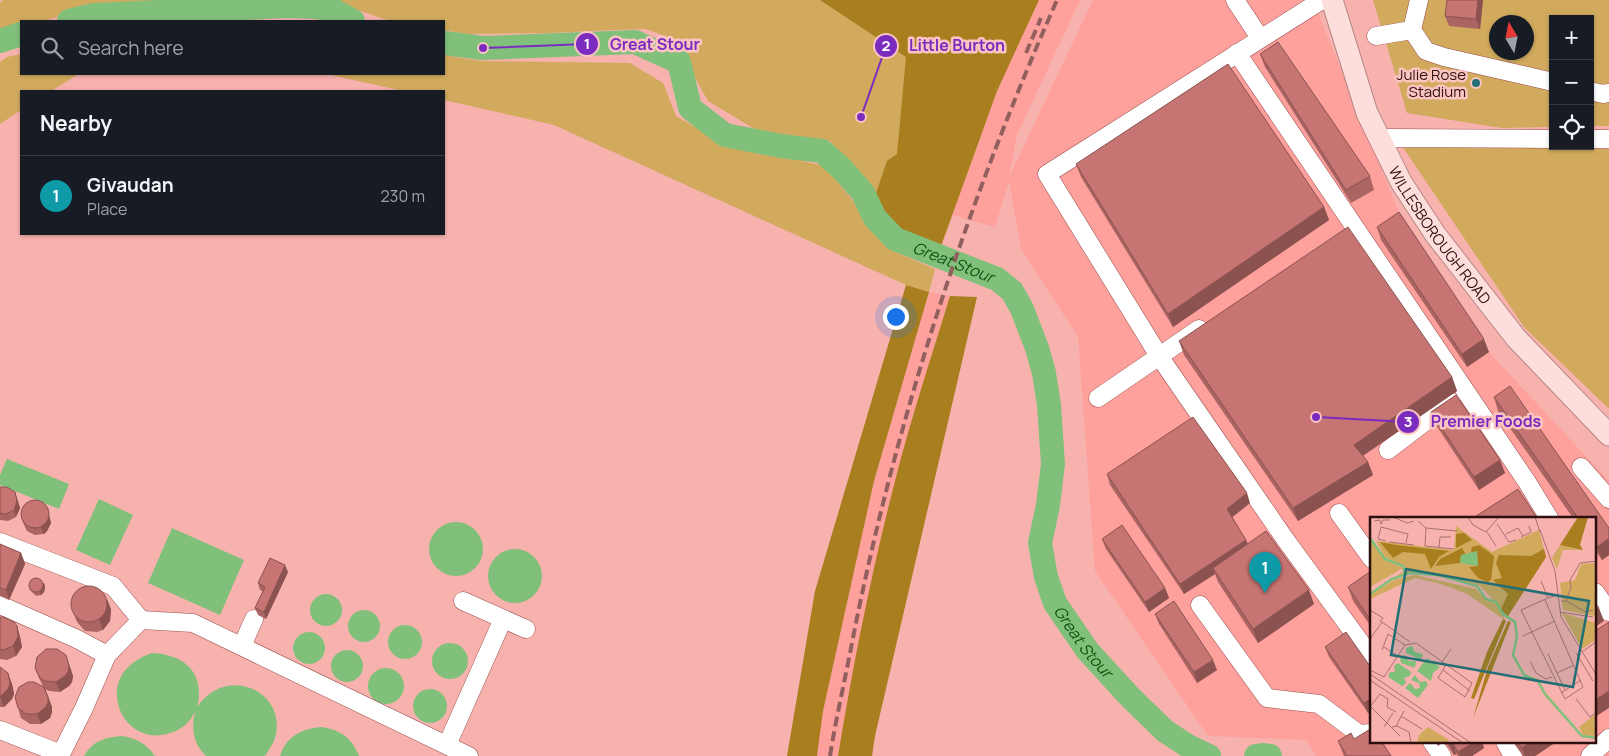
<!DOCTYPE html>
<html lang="en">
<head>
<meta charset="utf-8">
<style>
  :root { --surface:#171b24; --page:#242831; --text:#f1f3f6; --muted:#9ea1a6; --line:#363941; --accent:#b45309 }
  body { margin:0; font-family:Manrope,sans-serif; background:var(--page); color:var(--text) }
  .controls { position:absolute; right:15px; top:15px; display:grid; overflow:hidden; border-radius:0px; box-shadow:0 1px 4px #0004 }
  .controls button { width:45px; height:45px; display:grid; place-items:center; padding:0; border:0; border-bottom:1px solid var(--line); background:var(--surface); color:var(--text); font:25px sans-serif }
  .compass { position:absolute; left:1489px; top:15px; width:45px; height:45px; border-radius:50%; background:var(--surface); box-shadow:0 1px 4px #0004; rotate:350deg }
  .you { position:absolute; left:895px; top:316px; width:18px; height:18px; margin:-12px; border:4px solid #fff; border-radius:50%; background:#1a73e8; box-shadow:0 0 0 8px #1a73e833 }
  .badge { display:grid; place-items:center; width:32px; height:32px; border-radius:50%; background:var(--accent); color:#fff; font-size:16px; font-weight:700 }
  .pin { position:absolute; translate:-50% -41px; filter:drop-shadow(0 1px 2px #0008) }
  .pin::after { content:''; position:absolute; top:26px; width:18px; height:15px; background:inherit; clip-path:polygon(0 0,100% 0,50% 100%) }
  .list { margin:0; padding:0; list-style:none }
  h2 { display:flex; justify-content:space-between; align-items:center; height:65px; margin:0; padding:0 20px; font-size:21px }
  h2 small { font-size:16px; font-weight:400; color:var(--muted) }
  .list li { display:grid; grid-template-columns:32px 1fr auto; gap:15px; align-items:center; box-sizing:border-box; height:80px; padding:0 20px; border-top:1px solid var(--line) }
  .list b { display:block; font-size:19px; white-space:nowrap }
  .list p { margin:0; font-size:16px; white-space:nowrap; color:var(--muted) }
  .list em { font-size:16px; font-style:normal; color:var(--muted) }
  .icon { flex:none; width:28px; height:28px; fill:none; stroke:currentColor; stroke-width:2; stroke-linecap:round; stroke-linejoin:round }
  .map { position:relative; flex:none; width:1609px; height:756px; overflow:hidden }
  .search { position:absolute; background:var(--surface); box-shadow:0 1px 4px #0004; left:20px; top:20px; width:425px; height:55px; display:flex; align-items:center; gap:12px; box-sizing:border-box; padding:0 18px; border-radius:0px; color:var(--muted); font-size:19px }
  .panel { position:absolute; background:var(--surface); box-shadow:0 1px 4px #0004; left:20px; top:90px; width:425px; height:145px; border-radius:0px }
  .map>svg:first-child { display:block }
</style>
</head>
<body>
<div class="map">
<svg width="1609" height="756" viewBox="0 0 1609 756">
  <rect width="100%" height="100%" fill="#f8b2ae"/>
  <g fill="#fea19c" fill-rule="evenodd">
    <path d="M 1036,0 L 1080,0 L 1017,135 L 1009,177 L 1093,0 L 1313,0 L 1404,225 L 1489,352 L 1609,481 L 1609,756 L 1316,756 L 1307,740 L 1208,736 L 1095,571 L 1078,337 L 1021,249 L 1009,181 L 995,227 L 952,215 L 997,91 ZM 1372,518 L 1595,518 L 1595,742 L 1372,742 Z"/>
    <polygon points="929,292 950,296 922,387 894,485 871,582 845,714 838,756 817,756 823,711 874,481"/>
  </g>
  <g fill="#d1aa5e" fill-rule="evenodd">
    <polygon points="3,0 265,0 85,9 44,21 21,21 21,29 0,36 0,3"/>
    <polygon points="328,0 1036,0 997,91 941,246 902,233 874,199 830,141 761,133 708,101 673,39 646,29 613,30 550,33 466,34 444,30 444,21 387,20"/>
    <path d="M 1373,0 L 1609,0 L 1609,126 L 1590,126 L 1590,19 L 1553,19 L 1553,127 L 1502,128 L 1407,113 ZM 1496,22 L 1526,22 L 1526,52 L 1496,52 Z"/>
    <polygon points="21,54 21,74 79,74 51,91 21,91 21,110 0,124 0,62 7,57"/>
    <polygon points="444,55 481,61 630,63 663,83 676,116 725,144 825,166 893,251 935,269 929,292 906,285 554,125 444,100 444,91 403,91 326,74 444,74"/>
    <polygon points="1402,146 1609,149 1609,409 1524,327"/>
  </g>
  <g fill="#a87e1e">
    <polygon points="820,0 1039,0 997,91 941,246 902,233 874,199 887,161 897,154 906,57"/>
    <polygon points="906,285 929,292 874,481 823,711 817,756 787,756 815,591"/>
    <path d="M 950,296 L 977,297 L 875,736 L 872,756 L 838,756 C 853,665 871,574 894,485 C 910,421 931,358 950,296 Z"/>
  </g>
  <g fill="#80c07b">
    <polygon points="7,459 69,484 59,509 0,485 0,475"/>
    <polygon points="99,499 133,515 110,565 76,550"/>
    <circle cx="456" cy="549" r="27"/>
    <polygon points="172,528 244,560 220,615 148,583"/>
    <circle cx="515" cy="576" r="27"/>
    <circle cx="326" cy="610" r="16"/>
    <circle cx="364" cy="626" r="16"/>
    <circle cx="405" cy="642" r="17"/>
    <circle cx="309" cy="648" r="16"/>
    <circle cx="450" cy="661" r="18"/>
    <circle cx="347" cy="666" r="16"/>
    <path d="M 152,653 C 177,654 200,666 199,695 C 199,699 198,703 197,707 C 227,662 291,693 274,741 C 272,746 268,750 266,755 L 264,756 L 206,756 C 193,744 191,727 195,712 C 193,714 192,719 189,721 C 184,727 177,731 170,733 C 122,750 88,674 152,653 Z"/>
    <circle cx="386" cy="686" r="18"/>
    <circle cx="430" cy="706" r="17"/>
    <path d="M 322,727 C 342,731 351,737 359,756 L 280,756 C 286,736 303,728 322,727 Z"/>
    <path d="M 122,736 C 138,739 145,743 155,756 L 84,756 C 92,741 106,737 122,736 Z"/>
  </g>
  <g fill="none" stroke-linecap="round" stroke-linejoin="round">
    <g stroke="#80c07b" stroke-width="24">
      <polyline points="69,21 94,15 286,6 318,7 335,11 353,21"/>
      <polyline points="0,41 21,34"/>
      <path id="s1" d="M 444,43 L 483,48 L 635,42 L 679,62 L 690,108 L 725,135 L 781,146 L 822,151 L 843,170 L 863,193 L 875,218 L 895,239 L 997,279 L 1012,291 L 1022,309 L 1037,348 L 1044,373 L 1049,405 L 1053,464 L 1048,505 L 1040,543 L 1046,577 L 1055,603 L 1087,650 L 1130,697 L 1165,731 L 1188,746 L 1209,756"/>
      <polyline points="1256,756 1262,755 1270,756"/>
    </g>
    <defs>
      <g id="minor">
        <polyline points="1235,0 1260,38"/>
        <polyline points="1322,0 1047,174 1159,356 1285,539 1372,658"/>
        <polyline points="1412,30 1426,51 1444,57 1553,82"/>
        <polyline points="1376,36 1412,30 1419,0"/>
        <polyline points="1237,53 1527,482 1549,518"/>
        <polyline points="1590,91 1603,94 1609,93"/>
        <polyline points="1590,139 1609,139"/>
        <polyline points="1379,140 1389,138 1553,139"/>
        <polyline points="1098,398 1199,329"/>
        <polyline points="1388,450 1451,402"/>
        <polyline points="1581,467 1609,499"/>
        <polyline points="1339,513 1372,559"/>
        <polyline points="0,542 113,586 141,620"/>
        <polyline points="1595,592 1609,612"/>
        <polyline points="463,601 526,629"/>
        <polyline points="0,605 77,639 107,655"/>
        <polyline points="1200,605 1267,698 1319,704 1359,734 1372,733"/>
        <polyline points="242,646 254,619"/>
        <polyline points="0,730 61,754"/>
        <polyline points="1432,742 1442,756"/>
        <polyline points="1505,742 1513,756"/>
        <polyline points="447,745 503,619"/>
        <polyline points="60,756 84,708 107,655 141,620 193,623 469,756"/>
        <polyline points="1590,756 1609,738"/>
      </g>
      <g id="major">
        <path id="s2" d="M 1332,0 L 1367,113 L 1401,182 L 1435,234 L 1516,338 L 1609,435"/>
      </g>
    </defs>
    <use href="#minor" stroke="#9a4d4c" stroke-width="19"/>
    <use href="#major" stroke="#b58785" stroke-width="23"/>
    <use href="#minor" stroke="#fff" stroke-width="18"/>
    <use href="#major" stroke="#fededc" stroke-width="21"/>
    <g stroke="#915f5d" stroke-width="4" stroke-dasharray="10 5" stroke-linecap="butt">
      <polyline points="1026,53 1041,18"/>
      <path d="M 830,756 C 836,718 845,680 852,643 C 895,422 966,206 1057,0"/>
    </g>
  </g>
  <g fill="#aa6562">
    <polygon points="1483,0 1480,29 1449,26 1445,16"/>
    <polygon points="1260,54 1370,176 1374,190 1351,203 1265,67"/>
    <polygon points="1076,164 1324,207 1329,220 1173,327 1081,177"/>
    <polygon points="1377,227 1489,352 1467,367 1381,240"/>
    <polygon points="1179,341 1452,377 1457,391 1363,456 1368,462 1373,475 1298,521 1184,355"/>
    <polygon points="1494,397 1609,528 1609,555 1602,560 1595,550 1595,518 1573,518 1498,411"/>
    <polygon points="1431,412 1500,460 1505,473 1479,490 1436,425"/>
    <polygon points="1107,474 1250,503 1232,517 1246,540 1248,544 1314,604 1258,643 1218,582 1215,574 1184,594 1110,485"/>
    <polygon points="0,487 15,492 20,508 16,517 8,521 0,520"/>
    <polygon points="47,507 51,523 47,531 44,534 35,535 27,531 25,527 22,520"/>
    <polygon points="1102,539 1165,588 1169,598 1149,612 1106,549"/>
    <polygon points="0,544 21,553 25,564 9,600 0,596"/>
    <polygon points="288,572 266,619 258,615 255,608 263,591 260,590 258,583"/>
    <polygon points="1372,572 1372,628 1353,601 1348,587"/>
    <polygon points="44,583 45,587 44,592 41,595 36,596 30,590 29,587"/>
    <polygon points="111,609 110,621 103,630 97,632 85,631 77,622 73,612"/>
    <polygon points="1155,614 1217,670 1197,683 1159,624"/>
    <polygon points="0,617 17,626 20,637 22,647 16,656 7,660 0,659"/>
    <polygon points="1325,647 1372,669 1372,711 1368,713 1329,657"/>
    <polygon points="66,655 73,676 72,682 69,686 60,692 49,691 45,689 52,707 52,712 50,718 41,724 30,724 21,718 18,708 43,686 39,678 35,668"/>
    <polygon points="0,667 12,684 14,694 12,699 4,707 0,707"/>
    <polygon points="1354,739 1391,756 1344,756 1338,741"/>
    <polygon points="1445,742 1482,742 1484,748 1472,756 1458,756 1456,754 1454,755"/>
    <polygon points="1513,742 1556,742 1535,756 1523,756"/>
  </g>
  <g fill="#8b5250">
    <polygon points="1478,0 1483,0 1480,29 1476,19"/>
    <polygon points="1324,207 1329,220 1173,327 1168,314"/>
    <polygon points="1484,339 1489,352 1467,367 1462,354"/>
    <polygon points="1452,377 1457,391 1359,458 1354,445"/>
    <polygon points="1500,460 1505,473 1479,490 1474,477"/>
    <polygon points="1368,462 1373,475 1298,521 1293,508"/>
    <polygon points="15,492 20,508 16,517 14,510"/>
    <polygon points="1247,493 1250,503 1230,519 1227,509"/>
    <polygon points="47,507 51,523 47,531 44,534 41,527"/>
    <polygon points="1608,539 1609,543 1609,555 1602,560 1597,547"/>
    <polygon points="1246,540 1250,550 1213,568 1215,574 1184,594 1180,584"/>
    <polygon points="21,553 25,564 9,600 6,590"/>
    <polygon points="285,565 288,572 266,619 264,612"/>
    <polygon points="44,583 45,587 44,592 41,595 39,591"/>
    <polygon points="1165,588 1169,598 1149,612 1145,602"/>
    <polygon points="1309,590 1314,604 1258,643 1253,629"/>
    <polygon points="107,599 111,609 110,621 103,630 99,619"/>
    <polygon points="1599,608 1604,621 1595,627 1595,610"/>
    <polygon points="17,626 20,637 22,647 16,656 13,646"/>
    <polygon points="66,655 73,676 72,682 69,686 60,692 56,682"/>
    <polygon points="1213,660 1217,670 1197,683 1194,672"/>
    <polygon points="8,673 12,684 14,694 12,699 4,707 0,697"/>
    <polygon points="1609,691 1609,708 1595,717 1595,700"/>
    <polygon points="48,697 52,707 52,712 50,718 41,724 37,714"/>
    <polygon points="1372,698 1372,711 1368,713 1364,703"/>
    <polygon points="1436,742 1443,742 1438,746"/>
    <polygon points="1474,742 1482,742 1484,748 1472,756 1460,756 1458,752"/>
    <polygon points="1530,742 1556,742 1535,756 1525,756 1522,748"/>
    <polygon points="1453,743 1456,754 1454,755 1450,745"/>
  </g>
  <g fill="#c67572" stroke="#8b5250">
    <polygon points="1447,0 1478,0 1476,19 1445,16"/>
    <polygon points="1278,42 1370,176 1346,190 1260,54"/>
    <polygon points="1228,64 1324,207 1168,314 1076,164"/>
    <polygon points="1399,212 1484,339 1462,354 1377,227"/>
    <polygon points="1348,227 1452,377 1354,445 1368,462 1293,508 1179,341"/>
    <polygon points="1510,386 1609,528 1609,541 1608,539 1597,547 1595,544 1595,518 1578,518 1494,397"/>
    <polygon points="1456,395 1500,460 1474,477 1431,412"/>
    <polygon points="1193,417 1247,493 1227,509 1246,540 1180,584 1107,474"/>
    <polygon points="0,487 7,487 15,492 17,501 14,510 6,514 0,513"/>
    <polygon points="1518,489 1537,518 1473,518"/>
    <circle cx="35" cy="514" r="14"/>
    <polygon points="1122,525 1165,588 1145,602 1102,539"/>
    <polygon points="1266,531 1309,590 1253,629 1213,568"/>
    <polygon points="0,544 21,553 6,590 0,588"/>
    <polygon points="270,558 285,565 264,612 255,608 265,587 258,583"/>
    <polygon points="1371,571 1372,572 1372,622 1348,587"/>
    <circle cx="36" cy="585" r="7"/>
    <circle cx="89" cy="604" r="18"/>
    <polygon points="1174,601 1213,660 1194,672 1155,614"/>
    <polygon points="1595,603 1599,608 1595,610"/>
    <polygon points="0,617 4,617 14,622 17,626 18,637 13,646 3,650 0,649"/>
    <polygon points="1609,622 1609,691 1595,700 1595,631"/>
    <polygon points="1346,632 1372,669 1372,698 1364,703 1325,647"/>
    <polygon points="46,649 57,649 66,655 69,666 68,672 65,676 56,682 45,681 40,678 35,668 37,657"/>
    <polygon points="0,667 8,673 10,684 8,689 0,697"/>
    <polygon points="28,682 34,682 44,687 48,697 48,702 46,707 37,714 26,714 18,708 15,697 19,687"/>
    <polygon points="1372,728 1372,742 1382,742 1391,756 1347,756 1338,741 1351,733 1354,739"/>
    <polygon points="1448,742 1474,742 1458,752 1453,743 1450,745"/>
    <polygon points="1518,742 1530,742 1522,748"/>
  </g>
  <circle fill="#236e74" stroke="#fac5c1" stroke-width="2" cx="1476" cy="83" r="5"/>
  <g text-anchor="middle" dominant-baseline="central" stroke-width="5" stroke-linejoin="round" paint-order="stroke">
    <g font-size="15" fill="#2e0f0f" stroke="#fac5c1" text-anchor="end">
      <text x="1466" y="74">Julie Rose<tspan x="1466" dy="17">Stadium</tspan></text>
    </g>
    <g font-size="15" fill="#2e0f0f" stroke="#fac5c1">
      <text stroke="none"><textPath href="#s2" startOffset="261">WILLESBOROUGH ROAD</textPath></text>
    </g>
    <g font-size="16" font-style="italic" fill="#115310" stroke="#fac5c1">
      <text stroke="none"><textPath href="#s1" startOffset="608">Great Stour</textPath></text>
      <text stroke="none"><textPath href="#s1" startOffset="1044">Great Stour</textPath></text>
    </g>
  </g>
  <g transform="translate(1370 517)">
    <rect width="226" height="226" fill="#f8b2ae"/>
    <path d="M 86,9 L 122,35 L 169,13 L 176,40 L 138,99 L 109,68 L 46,55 L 27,59 L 37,51 L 15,40 L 6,24 L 84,33 ZM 0,23 L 14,42 L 33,51 L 0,70 ZM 190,28 L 213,33 L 193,33 L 187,52 L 182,41 ZM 226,46 L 226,99 L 193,93 L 190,66 L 205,63 L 211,47 ZM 45,58 L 106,72 L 116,83 L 126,87 L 136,104 L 97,77 L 71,67 L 45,61 L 0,82 L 0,78 L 24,63 ZM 192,96 L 226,106 L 224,124 L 212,132 ZM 226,197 L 226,219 L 213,218 L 209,210 ZM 58,210 L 79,223 L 78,226 L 47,226 L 49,218 Z" fill="#d1aa5e"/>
    <path d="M 208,0 L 218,0 L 210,28 L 213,33 L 190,28 ZM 94,16 L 102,23 L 86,31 L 86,17 ZM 10,25 L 26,28 L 79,34 L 69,40 L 61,52 L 55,37 L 33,35 L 23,41 ZM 109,28 L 124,39 L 121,63 L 117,65 L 108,61 L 99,50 L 108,49 L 107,34 L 103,37 L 101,34 L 102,30 ZM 92,31 L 96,38 L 91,38 L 90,46 L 65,49 L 70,42 ZM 174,32 L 176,40 L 138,99 L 134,96 L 131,92 L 138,77 L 123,63 L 132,61 L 126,46 L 129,38 L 161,39 ZM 133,102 L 136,104 L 104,182 L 101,181 L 117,135 ZM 138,104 L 141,105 L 103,201 L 118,150 Z" fill="#a87e1e"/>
    <path d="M 107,34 L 108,49 L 90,46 L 91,38 ZM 42,129 L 45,135 L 53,137 L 51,143 L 36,136 L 36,131 ZM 35,138 L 39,144 L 46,144 L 45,151 L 31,146 L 30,140 ZM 57,141 L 70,150 L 63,156 L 61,164 L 47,154 ZM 28,146 L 41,155 L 40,159 L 34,161 L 36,166 L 32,169 L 18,160 L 20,155 L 25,155 L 24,149 ZM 45,158 L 50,165 L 56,164 L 58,168 L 48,181 L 35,171 L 40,166 L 45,172 L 50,171 L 49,166 L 41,163 Z" fill="#80c07b"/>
    <path fill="none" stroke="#80c07b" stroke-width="2.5" d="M 0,21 L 15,42 L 33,49 L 35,57M 0,77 L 22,62 L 40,56 L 69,58 L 107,69 L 116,82 L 126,85 L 133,97 L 145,105 L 147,119 L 143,138 L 154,158 L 168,164 L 175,177 L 212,219 L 227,221"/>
    <path fill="none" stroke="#a7716e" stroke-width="1" d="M 23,0 L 37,6 L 44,4M 98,0 L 103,8 L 116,15 L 129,0M 165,0 L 170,15M 4,4 L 10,3 L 11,7 L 13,3 L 20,3M 48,4 L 56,11 L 87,14M 127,7 L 139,25 L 146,23M 56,11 L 55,29 L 84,32M 170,13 L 185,54 L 191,100 L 227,159M 117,15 L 126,29M 136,17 L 148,11 L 153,19M 151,20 L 161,15 L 159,9M 16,24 L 8,22 L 11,10 L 38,17 L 36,26M 19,25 L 44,28M 69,30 L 70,20 L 81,20M 200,63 L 210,46 L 227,44M 171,64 L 178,81M 175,83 L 213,170 L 195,182 L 151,93 L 178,81 L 187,78M 191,84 L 196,84 L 201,70 L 200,63M 196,84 L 216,95 L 223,93M 0,93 L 13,101 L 10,105M 190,95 L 223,100M 153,119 L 185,104M 0,122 L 12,105 L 40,125M 14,130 L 28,139M 12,133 L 18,117 L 35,128M 212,135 L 227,124M 206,136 L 223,164M 178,137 L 187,156 L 204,148M 160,144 L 166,156 L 176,162 L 182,160M 72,145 L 81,132M 0,153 L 14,160 L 35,128 L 46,126 L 102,166 L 95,180 L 68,161 L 76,148M 73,153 L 100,174M 187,156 L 195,173M 0,157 L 101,226M 0,163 L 93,226M 191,176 L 211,163M 206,182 L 220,200 L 227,195M 0,190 L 10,177 L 18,182 L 17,190 L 26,195M 1,190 L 30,219M 31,199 L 52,212M 26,209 L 34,194M 14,210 L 23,196M 22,210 L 27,209 L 39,215 L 41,226"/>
    <path fill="#236e74" fill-opacity="0.15" stroke="#236e74" stroke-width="2.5" d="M 36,52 L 219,84 L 203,170 L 21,138 Z"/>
    <rect width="226" height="226" fill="none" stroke="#2e0f0f" stroke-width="2.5"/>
  </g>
  <path fill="none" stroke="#7b2cbf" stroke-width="2" d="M483 48L587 44M861 117L886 46M1316 417L1408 422"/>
  <g fill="#7b2cbf" stroke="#fac5c1" stroke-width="2">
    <circle cx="483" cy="48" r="5"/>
    <circle cx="861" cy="117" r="5"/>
    <circle cx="1316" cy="417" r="5"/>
    <circle cx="587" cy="44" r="12"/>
    <circle cx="886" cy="46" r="12"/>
    <circle cx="1408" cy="422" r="12"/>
  </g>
  <g font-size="15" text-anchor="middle" font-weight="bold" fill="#fff">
    <text x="587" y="49">1</text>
    <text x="886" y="51">2</text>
    <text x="1408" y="427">3</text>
  </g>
  <g font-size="16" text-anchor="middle" font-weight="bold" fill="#7b2cbf" stroke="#fac5c1" stroke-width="5" stroke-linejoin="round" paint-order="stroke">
    <text x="655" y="50">Great Stour</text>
    <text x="957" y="51">Little Burton</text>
    <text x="1486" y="427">Premier Foods</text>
  </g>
</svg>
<div class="controls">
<button>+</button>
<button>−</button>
<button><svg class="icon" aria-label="locate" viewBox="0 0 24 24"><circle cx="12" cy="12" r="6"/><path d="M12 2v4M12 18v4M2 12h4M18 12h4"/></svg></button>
</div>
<svg class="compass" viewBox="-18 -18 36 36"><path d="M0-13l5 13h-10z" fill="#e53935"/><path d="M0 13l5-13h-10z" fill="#9ea1a6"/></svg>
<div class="you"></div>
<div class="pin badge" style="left:1265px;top:593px;background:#0f9aa8">1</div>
<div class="search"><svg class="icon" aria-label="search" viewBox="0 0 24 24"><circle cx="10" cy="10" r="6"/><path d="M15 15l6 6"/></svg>Search here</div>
<section class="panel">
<h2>Nearby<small></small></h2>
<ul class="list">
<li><span class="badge" style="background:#0f9aa8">1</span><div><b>Givaudan</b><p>Place</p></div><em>230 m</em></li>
</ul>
</section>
</div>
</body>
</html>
